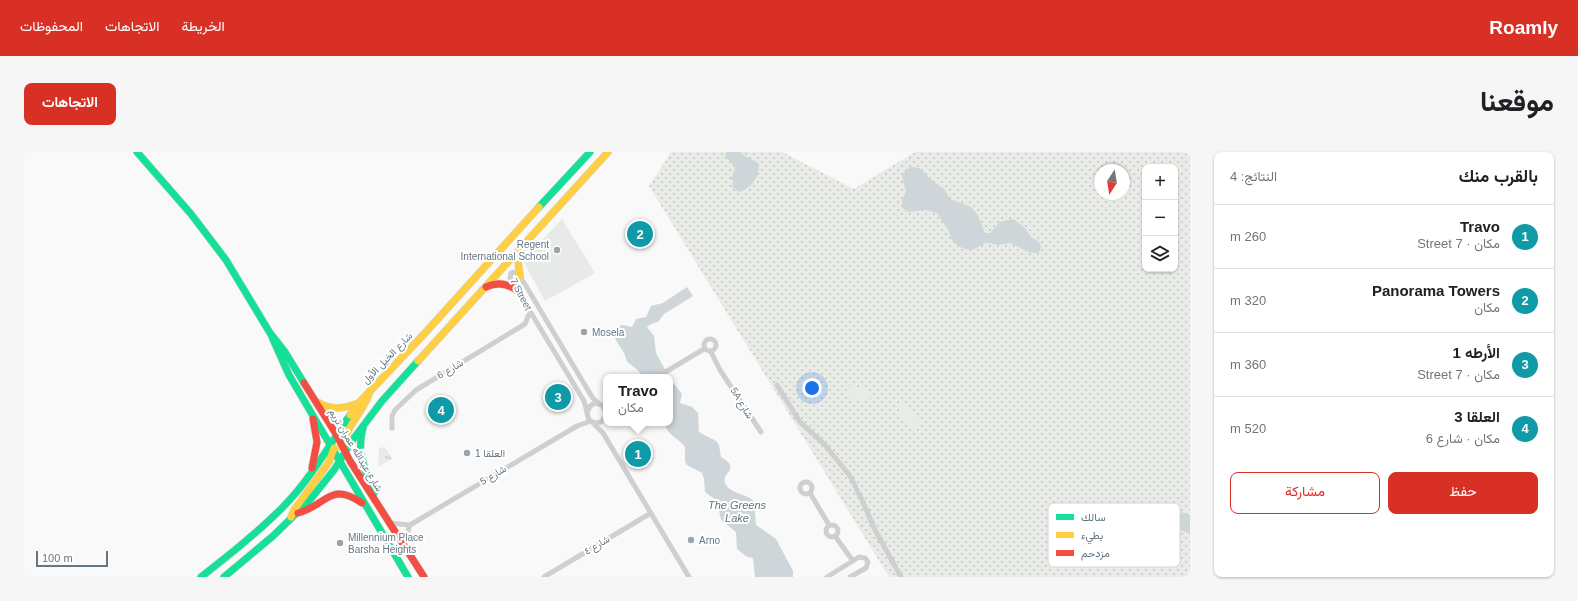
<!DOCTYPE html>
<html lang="ar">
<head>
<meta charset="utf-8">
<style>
  :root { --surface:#fff; --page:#f6f6f6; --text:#202124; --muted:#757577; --line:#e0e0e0; --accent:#d93025 }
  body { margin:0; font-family:Arial,Vazirmatn,sans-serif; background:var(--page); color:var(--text); direction:rtl }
  .controls { position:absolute; right:12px; top:12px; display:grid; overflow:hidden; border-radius:8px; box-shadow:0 1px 3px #0004 }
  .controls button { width:36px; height:36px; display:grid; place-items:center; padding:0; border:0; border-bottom:1px solid var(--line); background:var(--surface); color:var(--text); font:20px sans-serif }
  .compass { position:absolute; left:1070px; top:12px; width:36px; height:36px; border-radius:50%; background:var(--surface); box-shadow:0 1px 3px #0004; rotate:192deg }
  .scale { position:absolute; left:12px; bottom:10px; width:72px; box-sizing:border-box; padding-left:4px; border:2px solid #657683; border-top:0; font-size:11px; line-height:14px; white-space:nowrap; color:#657683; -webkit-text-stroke:3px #fff; paint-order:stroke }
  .you { position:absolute; left:788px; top:236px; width:14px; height:14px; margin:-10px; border:3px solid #fff; border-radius:50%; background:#1a73e8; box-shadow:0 0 0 6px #1a73e833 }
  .badge { display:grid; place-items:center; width:26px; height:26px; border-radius:50%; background:var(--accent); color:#fff; font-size:13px; font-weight:700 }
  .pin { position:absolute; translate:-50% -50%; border:2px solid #fff; box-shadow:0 1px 4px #0006 }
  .popup { position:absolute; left:579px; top:222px; width:70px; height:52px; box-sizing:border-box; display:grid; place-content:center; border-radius:8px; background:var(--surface); filter:drop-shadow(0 1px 3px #0005); font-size:13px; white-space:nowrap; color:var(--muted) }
  .popup b { font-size:15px; color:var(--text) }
  .popup::after { content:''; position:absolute; left:50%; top:100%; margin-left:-8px; border:8px solid transparent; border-top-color:var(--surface) }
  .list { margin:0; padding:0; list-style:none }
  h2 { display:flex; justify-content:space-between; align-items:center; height:52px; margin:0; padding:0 16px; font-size:17px }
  h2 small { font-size:13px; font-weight:400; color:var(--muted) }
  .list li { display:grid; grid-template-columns:26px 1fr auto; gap:12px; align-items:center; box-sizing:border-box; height:64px; padding:0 16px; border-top:1px solid var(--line) }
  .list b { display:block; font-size:15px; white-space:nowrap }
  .list p { margin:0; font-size:13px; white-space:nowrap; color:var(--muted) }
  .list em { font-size:13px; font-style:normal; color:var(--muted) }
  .actions { display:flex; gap:8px; padding:12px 16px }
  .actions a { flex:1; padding:9px 0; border:1px solid var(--accent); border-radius:8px; text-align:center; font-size:14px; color:var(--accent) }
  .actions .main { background:var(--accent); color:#fff }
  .icon { flex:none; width:22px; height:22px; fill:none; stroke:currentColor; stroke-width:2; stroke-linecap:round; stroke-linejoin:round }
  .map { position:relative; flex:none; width:1166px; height:425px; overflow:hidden; direction:ltr; border-radius:8px }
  header { display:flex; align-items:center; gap:24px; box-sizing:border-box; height:56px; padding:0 20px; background:var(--accent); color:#fff }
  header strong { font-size:19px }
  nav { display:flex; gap:22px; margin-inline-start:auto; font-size:14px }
  .intro { display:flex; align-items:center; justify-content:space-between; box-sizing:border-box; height:96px; padding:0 24px }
  h1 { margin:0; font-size:28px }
  .button { padding:10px 18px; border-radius:8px; background:var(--accent); color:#fff; font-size:14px; font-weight:700 }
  main { display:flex; gap:24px; padding:0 24px }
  aside { flex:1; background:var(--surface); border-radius:8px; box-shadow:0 1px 3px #0004 }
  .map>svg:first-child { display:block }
</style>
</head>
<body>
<header>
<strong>Roamly</strong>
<nav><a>الخريطة</a><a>الاتجاهات</a><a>المحفوظات</a></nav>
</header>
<div class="intro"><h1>موقعنا</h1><a class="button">الاتجاهات</a></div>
<main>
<aside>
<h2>بالقرب منك<small>النتائج: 4</small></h2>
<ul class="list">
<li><span class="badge" style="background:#0f9aa8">1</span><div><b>Travo</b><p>مكان · 7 Street</p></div><em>260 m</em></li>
<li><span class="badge" style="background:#0f9aa8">2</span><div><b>Panorama Towers</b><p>مكان</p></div><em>320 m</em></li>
<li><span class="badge" style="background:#0f9aa8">3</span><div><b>الأرطه 1</b><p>مكان · 7 Street</p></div><em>360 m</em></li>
<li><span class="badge" style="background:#0f9aa8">4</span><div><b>العلقا 3</b><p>مكان · شارع 6</p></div><em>520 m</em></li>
</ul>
<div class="actions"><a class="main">حفظ</a><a>مشاركة</a></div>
</aside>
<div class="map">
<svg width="1166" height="425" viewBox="0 0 1166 425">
  <defs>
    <pattern id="grass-dots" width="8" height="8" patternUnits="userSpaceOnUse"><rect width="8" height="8" fill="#e8ebe6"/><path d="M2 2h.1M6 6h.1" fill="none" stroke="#c0c3c0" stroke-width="1.8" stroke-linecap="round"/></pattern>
    <pattern id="park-tufts" width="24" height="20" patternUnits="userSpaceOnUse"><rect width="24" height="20" fill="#e8ebe6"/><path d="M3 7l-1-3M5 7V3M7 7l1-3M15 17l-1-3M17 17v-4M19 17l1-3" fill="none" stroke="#c0c3c0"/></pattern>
  </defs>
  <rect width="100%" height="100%" fill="#f9f9f9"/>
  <polygon fill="#e8e9e9" points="538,67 571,121 521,149 499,109"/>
  <path fill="url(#grass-dots)" fill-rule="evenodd" d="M 647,0 L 758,0 L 830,37 L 891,0 L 1166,0 L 1166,425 L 865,425 L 625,34 ZM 1121,15 L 1151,15 L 1151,117 L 1121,117 ZM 1076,18 L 1100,18 L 1100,42 L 1076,42 Z"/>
  <polygon fill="url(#park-tufts)" points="361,295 368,307 354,315 355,296"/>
  <g fill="#e8ebe6">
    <polygon points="531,90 541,106 515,121 505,105"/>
    <path d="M 828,233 L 847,240 L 848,246 L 830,249 C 825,245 821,242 823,235 Z"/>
    <path d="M 879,251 C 889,255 892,264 896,273 L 895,276 L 892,278 C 883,276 873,261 875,253 Z"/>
  </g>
  <g fill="#ced6d9">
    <path d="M 703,0 L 716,0 C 721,6 729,7 735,12 C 735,26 728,35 716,40 L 708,35 L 709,29 L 706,27 C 707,25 709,23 710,21 C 714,14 704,8 701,3 Z"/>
    <path d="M 887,15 L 895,16 L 900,20 L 907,28 L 920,37 L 926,47 L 947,55 L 953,62 L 961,81 L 966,81 L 976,70 L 989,67 L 1001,76 L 1007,85 L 1015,90 L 1017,95 L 1016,99 L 1012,101 L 1005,100 L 986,91 L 974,93 L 966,91 L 961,91 L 949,98 L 941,97 L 934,94 L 928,88 L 924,77 L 913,61 C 909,60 904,58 900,58 C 893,58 878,65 878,51 C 878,47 881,43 882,39 C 879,28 874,22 887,15 Z"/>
    <path d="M 663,135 L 669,144 L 640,162 L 634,170 L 627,172 L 623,175 L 630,184 L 632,201 L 645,225 L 619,225 C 615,218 612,217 606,212 C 602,210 602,205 600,201 C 596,192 581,180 598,173 L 608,175 L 612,167 L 622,165 L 627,154 L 639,151 Z"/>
    <path d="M 646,227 L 658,242 L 656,251 L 668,255 L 674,261 L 675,280 L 692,289 L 695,293 L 697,305 C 718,317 697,320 701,331 C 704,341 723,342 730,349 L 732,373 L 752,387 L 769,419 L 769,425 L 731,425 L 729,406 L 723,405 L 713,397 L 712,380 L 697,368 L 693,349 L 681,340 L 680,327 L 678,321 L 663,313 L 661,310 L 661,295 C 655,286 642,283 641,271 L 646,271 Z"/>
    <polygon points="1140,357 1147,357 1166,363 1166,382 1144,373 1137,365 1138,359"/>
  </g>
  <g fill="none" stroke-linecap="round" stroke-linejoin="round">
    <defs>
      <g id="fast">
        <polyline points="113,0 167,62 202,108 246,181 261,200 280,231"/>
        <polyline points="515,55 566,0"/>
        <polyline points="248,185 265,223 384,425"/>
        <path d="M 339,276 C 332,302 341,317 350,341"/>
        <path d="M 177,425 C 205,403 233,381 258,356 C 285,329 305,294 326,263"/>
        <polyline points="200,425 249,384 285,349 310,318 330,286 358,249 394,209"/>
      </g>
      <g id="slow">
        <polyline points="496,124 494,108 497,97"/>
        <polyline points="394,209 584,0"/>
        <path d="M 293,250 C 306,258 318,257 332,252"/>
        <polyline points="326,263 331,255 401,181 515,55"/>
        <path d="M 317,295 C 322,274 340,260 346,239"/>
        <polyline points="267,365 270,358 305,310 310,296"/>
      </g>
      <g id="jam">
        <path d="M 462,135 C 474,129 485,132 495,140"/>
        <polyline points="280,231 312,282 326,309 400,425"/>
        <polyline points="288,316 293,290 289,267"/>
        <path d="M 274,361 C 303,353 306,329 338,351"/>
      </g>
    </defs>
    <use href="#fast" stroke="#d5d6d7" stroke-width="8"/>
    <use href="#slow" stroke="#d5d6d7" stroke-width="8"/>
    <use href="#jam" stroke="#d5d6d7" stroke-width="8"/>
    <g stroke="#cecfd0" stroke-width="5">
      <circle cx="686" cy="193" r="6"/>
      <polyline points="687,200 696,218 737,280"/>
      <polyline points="633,225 680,197"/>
      <polyline points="753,233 776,270 801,293 826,324 838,348 851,378 877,425"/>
      <polyline points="582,259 578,253 571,251 566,254 563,261 565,268 571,271 577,270 582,264"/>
      <polyline points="563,260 560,249 486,126 487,121 491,120 496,124 568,245 574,251"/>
      <polyline points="568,270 579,281 665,425"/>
      <polyline points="368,276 368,264 371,258 392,238 501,172 506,160"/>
      <circle cx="782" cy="336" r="6"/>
      <polyline points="786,341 805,373"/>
      <polyline points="365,371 386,373 553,274 567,269"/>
      <circle cx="808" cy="379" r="6"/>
      <polyline points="811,384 829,409"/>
      <polyline points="379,393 386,373"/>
      <polyline points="520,425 627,361"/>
      <polyline points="803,425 835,405 841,406 844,410 842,416 826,425"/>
    </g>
    <use href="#fast" stroke="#16e098" stroke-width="7"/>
    <use href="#slow" stroke="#ffcf43" stroke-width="7"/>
    <use href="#jam" stroke="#f24e42" stroke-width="7"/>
  </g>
  <g fill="#99a4ac" stroke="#fff" stroke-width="1.5">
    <circle cx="533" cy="98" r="4"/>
    <circle cx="560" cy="180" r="4"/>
    <circle cx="443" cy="301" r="4"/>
    <circle cx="667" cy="388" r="4"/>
    <circle cx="316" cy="391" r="4"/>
  </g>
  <g text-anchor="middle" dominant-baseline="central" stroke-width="4" stroke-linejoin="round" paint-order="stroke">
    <g font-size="10" fill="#657683" stroke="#fff" text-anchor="start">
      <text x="525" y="92" text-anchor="end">Regent<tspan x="525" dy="12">International School</tspan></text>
      <text x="568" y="180">Mosela</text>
      <text x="451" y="301">العلقا 1</text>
      <text x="324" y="385">Millennium Place<tspan x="324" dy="12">Barsha Heights</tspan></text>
      <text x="675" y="388">Arno</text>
    </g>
    <g font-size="10" fill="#657683" stroke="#fff">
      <text transform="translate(497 142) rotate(62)">7 Street</text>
      <text transform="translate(363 206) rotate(-46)">شارع الخيل الأول</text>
      <text transform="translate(426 217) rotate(-31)">شارع 6</text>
      <text transform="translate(718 251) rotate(59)">5A شارع</text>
      <text transform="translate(332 298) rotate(59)">شارع عبدالله عمران تريم</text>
      <text transform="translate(469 323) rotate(-31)">شارع 5</text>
      <text transform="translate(573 393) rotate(-31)">شارع ٤</text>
    </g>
    <g font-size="11" font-style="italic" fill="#60757c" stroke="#fff">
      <text x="713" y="353">The Greens<tspan x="713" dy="13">Lake</tspan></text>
    </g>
  </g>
  <rect x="1024" y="351" width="132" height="64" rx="6" fill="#fff" stroke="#d1d6da" stroke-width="1"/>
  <rect x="1032" y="362" width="18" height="6" fill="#16e098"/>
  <rect x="1032" y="380" width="18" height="6" fill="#ffcf43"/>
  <rect x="1032" y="398" width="18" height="6" fill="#f24e42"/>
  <g font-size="11" fill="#657683">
    <text x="1057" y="369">سالك</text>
    <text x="1057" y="387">بطيء</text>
    <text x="1057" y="405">مزدحم</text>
  </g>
</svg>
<div class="controls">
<button>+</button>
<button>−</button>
<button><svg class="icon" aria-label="layers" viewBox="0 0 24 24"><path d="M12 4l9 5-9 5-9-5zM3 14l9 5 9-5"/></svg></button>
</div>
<svg class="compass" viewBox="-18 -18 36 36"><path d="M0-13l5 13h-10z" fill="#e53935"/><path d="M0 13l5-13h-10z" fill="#757577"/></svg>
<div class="scale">100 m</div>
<div class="you"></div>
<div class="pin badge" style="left:614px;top:302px;background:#0f9aa8">1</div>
<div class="popup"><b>Travo</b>مكان</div>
<div class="pin badge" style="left:616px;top:82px;background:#0f9aa8">2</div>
<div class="pin badge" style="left:534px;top:245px;background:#0f9aa8">3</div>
<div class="pin badge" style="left:417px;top:258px;background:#0f9aa8">4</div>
</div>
</main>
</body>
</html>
